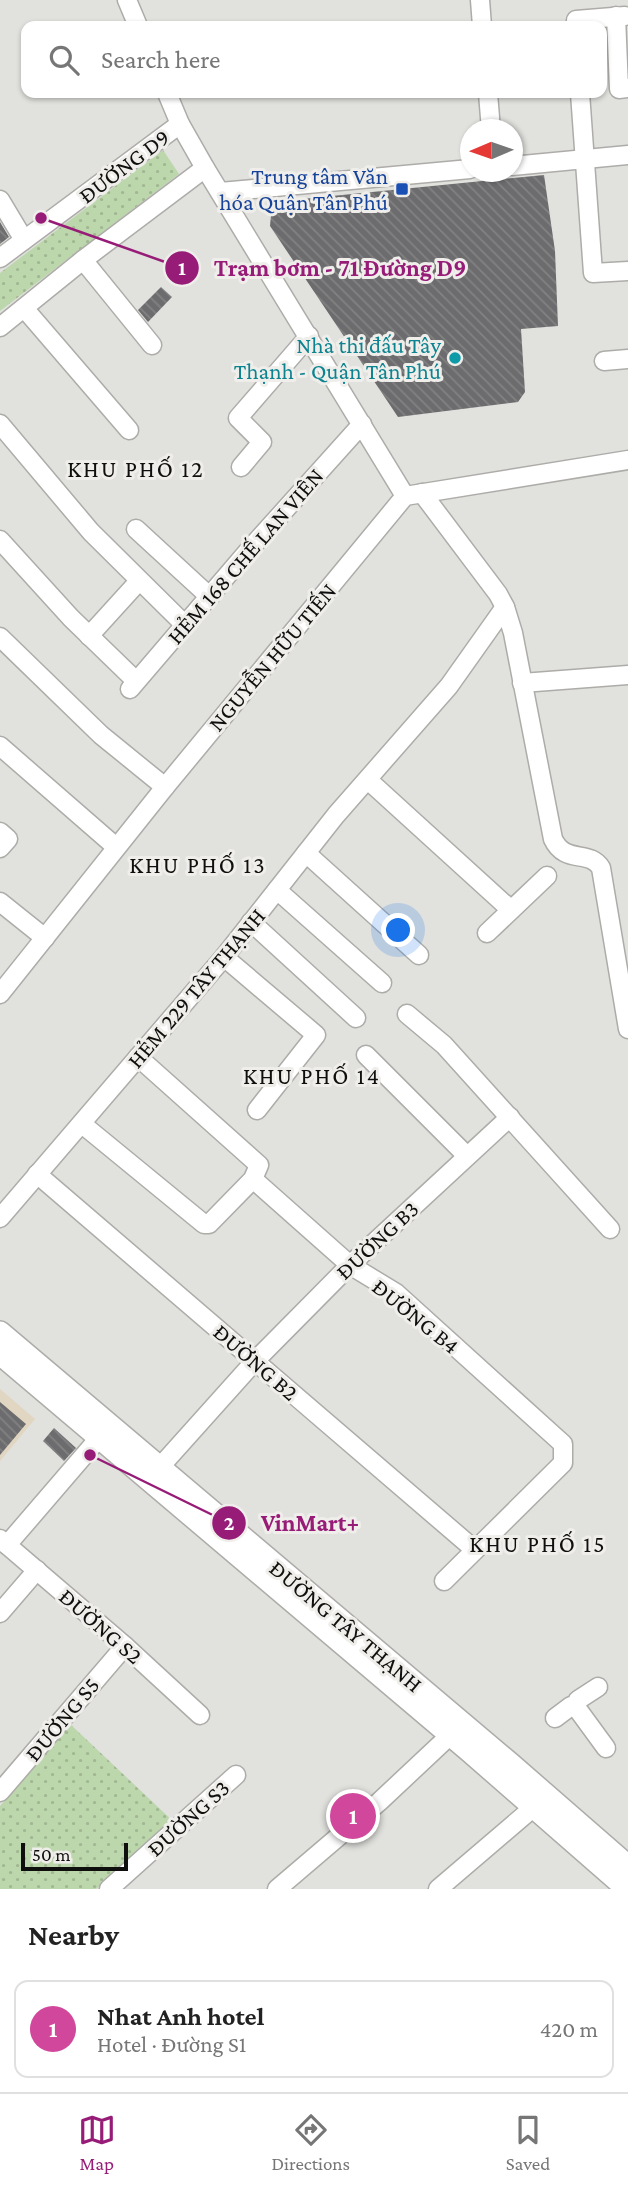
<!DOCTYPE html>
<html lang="en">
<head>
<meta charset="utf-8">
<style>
  :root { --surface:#fff; --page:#f2f2f2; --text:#222; --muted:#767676; --line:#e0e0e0; --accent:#971c77 }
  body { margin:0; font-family:"Crimson Pro",serif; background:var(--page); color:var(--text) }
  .compass { position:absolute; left:460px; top:119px; width:63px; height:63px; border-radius:50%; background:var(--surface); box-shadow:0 2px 5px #0004; rotate:268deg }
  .scale { position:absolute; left:21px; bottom:18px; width:107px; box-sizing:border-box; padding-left:7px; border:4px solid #0f0f0e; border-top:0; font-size:19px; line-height:24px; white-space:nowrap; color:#0f0f0e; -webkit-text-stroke:5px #efeeeb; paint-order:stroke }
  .you { position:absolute; left:399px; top:931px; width:24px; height:24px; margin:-18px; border:5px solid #fff; border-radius:50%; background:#1a73e8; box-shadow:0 0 0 10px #1a73e833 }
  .badge { display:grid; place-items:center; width:46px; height:46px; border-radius:50%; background:var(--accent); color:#fff; font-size:23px; font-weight:700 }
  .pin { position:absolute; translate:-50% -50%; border:4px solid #fff; box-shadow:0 2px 7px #0006 }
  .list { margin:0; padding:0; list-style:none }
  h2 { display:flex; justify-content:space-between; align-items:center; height:91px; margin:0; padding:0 28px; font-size:30px }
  h2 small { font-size:23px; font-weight:400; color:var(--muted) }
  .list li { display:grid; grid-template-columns:46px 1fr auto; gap:21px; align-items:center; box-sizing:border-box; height:98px; margin:0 14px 14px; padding:0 14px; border:2px solid var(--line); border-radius:14px }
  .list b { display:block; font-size:26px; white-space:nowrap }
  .list p { margin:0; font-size:23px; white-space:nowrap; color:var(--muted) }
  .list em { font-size:23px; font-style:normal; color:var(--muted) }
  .icon { flex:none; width:38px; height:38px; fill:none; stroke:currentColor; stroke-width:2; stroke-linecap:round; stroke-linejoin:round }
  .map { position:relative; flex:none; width:628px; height:1889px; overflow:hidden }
  .search { position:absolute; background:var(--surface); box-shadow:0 2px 5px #0004; left:21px; right:21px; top:21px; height:77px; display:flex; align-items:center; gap:18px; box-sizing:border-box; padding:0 24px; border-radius:14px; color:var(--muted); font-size:26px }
  .sheet { height:203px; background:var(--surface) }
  nav { display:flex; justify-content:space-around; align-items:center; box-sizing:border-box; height:98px; border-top:2px solid var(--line); background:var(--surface); font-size:19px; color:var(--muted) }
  nav a { display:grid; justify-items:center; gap:4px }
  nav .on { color:var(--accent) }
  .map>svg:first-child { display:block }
</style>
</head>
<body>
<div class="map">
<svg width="628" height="1889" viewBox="0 0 628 1889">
  <defs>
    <pattern id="park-dots" width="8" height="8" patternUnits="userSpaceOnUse" patternTransform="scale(1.75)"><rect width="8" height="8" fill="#bcd7ab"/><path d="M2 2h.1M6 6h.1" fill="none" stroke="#a0b792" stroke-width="1.8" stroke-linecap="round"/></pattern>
    <pattern id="building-back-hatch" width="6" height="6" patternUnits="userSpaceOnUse" patternTransform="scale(1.75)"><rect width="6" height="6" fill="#6c6b6d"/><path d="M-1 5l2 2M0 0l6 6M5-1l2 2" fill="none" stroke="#828283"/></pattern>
  </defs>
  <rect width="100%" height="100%" fill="#e1e1de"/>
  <polygon fill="#e1d6c1" points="0,1389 35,1419 0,1461"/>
  <g fill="url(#park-dots)">
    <polygon points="163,150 179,174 0,311 0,273"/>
    <polygon points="70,1724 176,1824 96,1889 0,1889 0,1806"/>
  </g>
  <g fill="url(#building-back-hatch)">
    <polygon points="544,175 555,251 558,326 521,329 525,392 518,402 398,417 270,226 271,215 275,207 292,200"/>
    <polygon points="0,222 9,237 0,244"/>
    <polygon points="161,287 172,297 148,322 138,310"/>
    <polygon points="0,1402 26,1424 0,1455"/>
    <polygon points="54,1428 76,1448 64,1461 43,1441"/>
  </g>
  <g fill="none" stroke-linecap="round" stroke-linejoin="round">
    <defs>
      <g id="minor">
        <polyline points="127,0 138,26"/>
        <polyline points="480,0 482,26"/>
        <polyline points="616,16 619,89 628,88"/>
        <polyline points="576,26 576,20 625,16"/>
        <polyline points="167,93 180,124 205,168 405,496"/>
        <polyline points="488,93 491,130"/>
        <polyline points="580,93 593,273 628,271"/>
        <polyline points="512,166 628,155"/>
        <polyline points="220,192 470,169"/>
        <polyline points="0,200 24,240"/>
        <polyline points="0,258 180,124"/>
        <polyline points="83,260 152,345"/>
        <polyline points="24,308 129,430"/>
        <polyline points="0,327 83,260 205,168"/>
        <polyline points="604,361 628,359"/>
        <polyline points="0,424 91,532 185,625"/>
        <polyline points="241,467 262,442 238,418 309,336"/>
        <path d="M 422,493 L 498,594 L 505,607 L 513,633 L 553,839 C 565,865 590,849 601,868 L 628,1029"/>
        <polyline points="136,529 210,597"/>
        <polyline points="0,540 71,618 135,680"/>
        <polyline points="89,636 139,581"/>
        <polyline points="0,637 101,735 165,787"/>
        <polyline points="522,683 628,675"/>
        <polyline points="130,689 248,551 362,424"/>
        <polyline points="0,746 116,847"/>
        <polyline points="368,780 511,910"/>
        <polyline points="0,832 8,839 0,848"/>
        <polyline points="306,853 419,955"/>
        <polyline points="277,890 382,983"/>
        <polyline points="0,902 45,938"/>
        <polyline points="251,922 356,1018"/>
        <polyline points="487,933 547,876"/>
        <polyline points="224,957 316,1035 257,1110"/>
        <polyline points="0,994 165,787 405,496 628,460"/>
        <polyline points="407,1014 444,1045 610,1229"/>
        <polyline points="366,1055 467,1156"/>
        <polyline points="82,1124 204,1224 209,1224 253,1179 259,1165 138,1057"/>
        <polyline points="37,1174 475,1550"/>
        <polyline points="253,1179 350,1265 396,1293 563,1444 563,1463 444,1581"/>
        <polyline points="0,1218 224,957 336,815 449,686 505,607"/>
        <polyline points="151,1477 255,1361 350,1265 510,1117"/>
        <polyline points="0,1539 125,1646 200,1715"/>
        <polyline points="7,1545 99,1438"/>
        <polyline points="0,1613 37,1570"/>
        <polyline points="576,1707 578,1700 598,1687"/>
        <polyline points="555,1718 571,1706 576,1707 606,1748"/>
        <polyline points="0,1792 125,1646"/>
        <polyline points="109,1889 236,1775"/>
        <polyline points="277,1889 379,1802 460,1726"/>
        <polyline points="438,1889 534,1807"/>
      </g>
      <g id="tertiary">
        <polyline points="0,1332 511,1764 628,1866"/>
        <polyline points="0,1354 469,1751 627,1889"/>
      </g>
    </defs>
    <use href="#minor" stroke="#adaca9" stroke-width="21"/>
    <use href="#tertiary" stroke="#adaca9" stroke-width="24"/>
    <use href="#minor" stroke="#fff" stroke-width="18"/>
    <use href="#tertiary" stroke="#fff" stroke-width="21"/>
  </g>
  <rect fill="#1a4fb4" stroke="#efeeeb" stroke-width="2.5" x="395" y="182" width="14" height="14" rx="3.5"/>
  <circle fill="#0f9aa8" stroke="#efeeeb" stroke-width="2.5" cx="455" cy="358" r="7"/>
  <g text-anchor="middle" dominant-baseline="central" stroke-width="6" stroke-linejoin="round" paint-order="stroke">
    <g font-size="23" fill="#0f0f0e" stroke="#efeeeb">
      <text transform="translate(124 166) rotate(-37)">ĐƯỜNG D9</text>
      <text transform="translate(245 556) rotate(-49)">HẺM 168 CHẾ LAN VIÊN</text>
      <text transform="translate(272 657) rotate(-50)">NGUYỄN HỮU TIẾN</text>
      <text transform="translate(196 988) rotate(-50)">HẺM 229 TÂY THẠNH</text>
      <text transform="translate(377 1240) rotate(-43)">ĐƯỜNG B3</text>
      <text transform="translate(416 1316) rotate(39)">ĐƯỜNG B4</text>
      <text transform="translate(256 1362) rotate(41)">ĐƯỜNG B2</text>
      <text transform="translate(101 1626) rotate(41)">ĐƯỜNG S2</text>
      <text transform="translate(346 1626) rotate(40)">ĐƯỜNG TÂY THẠNH</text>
      <text transform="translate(62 1719) rotate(-50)">ĐƯỜNG S5</text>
      <text transform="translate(188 1818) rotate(-42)">ĐƯỜNG S3</text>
    </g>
    <g font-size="23" fill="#164399" stroke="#efeeeb" text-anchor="end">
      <text x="388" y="176">Trung tâm Văn<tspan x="388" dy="26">hóa Quận Tân Phú</tspan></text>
    </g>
    <g font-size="23" fill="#0d838f" stroke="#efeeeb" text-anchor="end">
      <text x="441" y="345">Nhà thi đấu Tây<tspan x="441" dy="26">Thạnh - Quận Tân Phú</tspan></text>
    </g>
    <g font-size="24" letter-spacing="2" fill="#0f0f0e" stroke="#efeeeb">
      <text x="136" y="468">KHU PHỐ 12</text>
      <text x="198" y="864">KHU PHỐ 13</text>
      <text x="312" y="1075">KHU PHỐ 14</text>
      <text x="538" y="1543">KHU PHỐ 15</text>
    </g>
  </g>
  <path fill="none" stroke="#971c77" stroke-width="2.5" d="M41 218L182 268M90 1455L229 1523"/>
  <g fill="#971c77" stroke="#efeeeb" stroke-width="2.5">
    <circle cx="41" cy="218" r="7"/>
    <circle cx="90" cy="1455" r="7"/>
    <circle cx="182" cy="268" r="18"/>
    <circle cx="229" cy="1523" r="18"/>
  </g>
  <g font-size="21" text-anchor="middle" font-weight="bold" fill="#fff">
    <text x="182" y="275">1</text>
    <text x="229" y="1530">2</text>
  </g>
  <g font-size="24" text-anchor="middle" font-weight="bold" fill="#971c77" stroke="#efeeeb" stroke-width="6" stroke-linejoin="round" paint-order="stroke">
    <text x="340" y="276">Trạm bơm - 71 Đường D9</text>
    <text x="310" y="1531">VinMart+</text>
  </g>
</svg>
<svg class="compass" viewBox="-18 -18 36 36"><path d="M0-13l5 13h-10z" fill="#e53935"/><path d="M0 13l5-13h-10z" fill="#767676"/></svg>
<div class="scale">50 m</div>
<div class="you"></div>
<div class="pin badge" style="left:353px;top:1816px;background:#d1479c">1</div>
<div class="search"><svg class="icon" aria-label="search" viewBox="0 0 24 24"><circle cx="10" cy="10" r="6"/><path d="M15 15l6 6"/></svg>Search here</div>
</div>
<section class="sheet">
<h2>Nearby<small></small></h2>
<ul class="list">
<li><span class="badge" style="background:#d1479c">1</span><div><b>Nhat Anh hotel</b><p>Hotel · Đường S1</p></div><em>420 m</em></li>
</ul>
</section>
<nav>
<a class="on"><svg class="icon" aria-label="map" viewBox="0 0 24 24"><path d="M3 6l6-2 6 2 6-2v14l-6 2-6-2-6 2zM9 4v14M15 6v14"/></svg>Map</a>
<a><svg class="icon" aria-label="directions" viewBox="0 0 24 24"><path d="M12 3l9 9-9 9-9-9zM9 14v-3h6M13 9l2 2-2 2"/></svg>Directions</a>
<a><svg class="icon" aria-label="saved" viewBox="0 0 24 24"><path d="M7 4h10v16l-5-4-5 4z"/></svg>Saved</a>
</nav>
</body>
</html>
